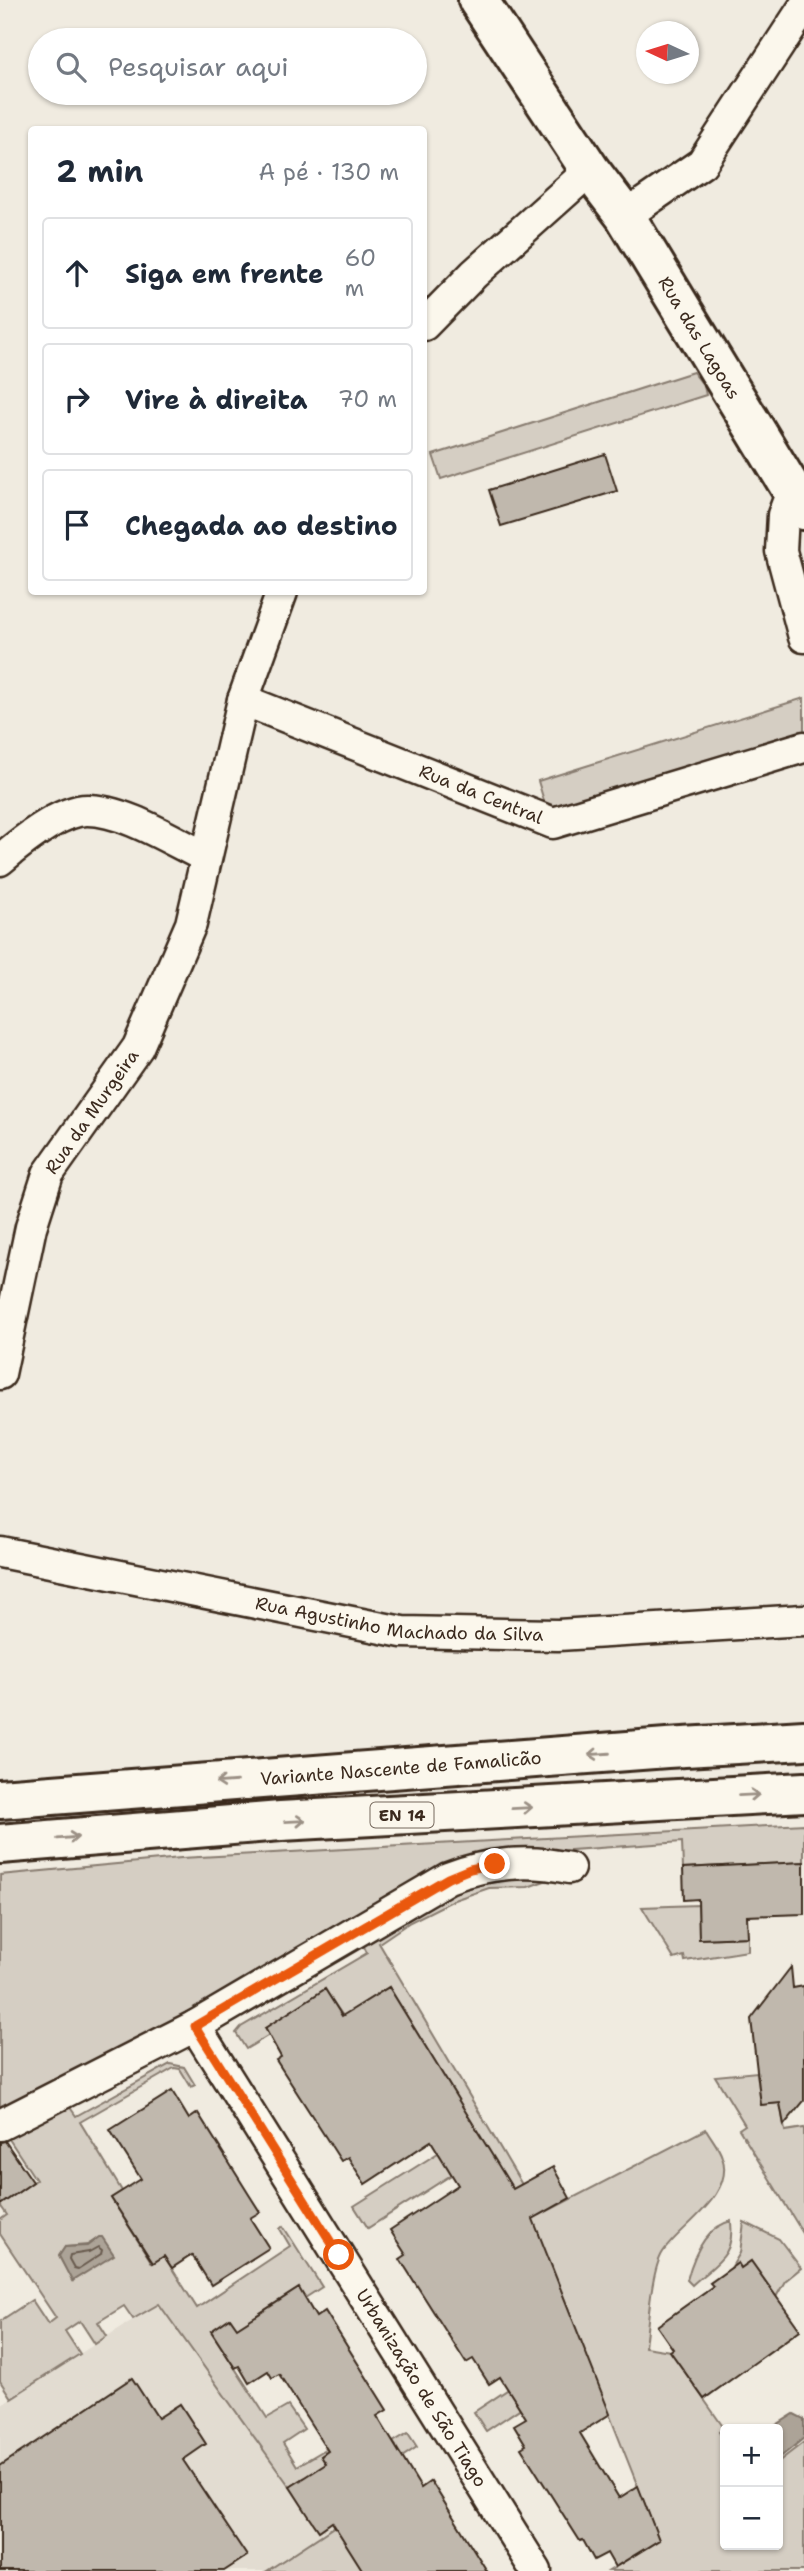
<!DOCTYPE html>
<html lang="pt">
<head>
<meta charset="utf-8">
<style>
  :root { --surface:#fff; --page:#f2f2f3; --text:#1f2937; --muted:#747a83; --line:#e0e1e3 }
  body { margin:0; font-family:"Shantell Sans",sans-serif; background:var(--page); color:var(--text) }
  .controls { position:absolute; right:21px; bottom:21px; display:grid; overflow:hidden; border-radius:7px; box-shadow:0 2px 5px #0004 }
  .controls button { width:63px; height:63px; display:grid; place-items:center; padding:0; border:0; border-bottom:2px solid var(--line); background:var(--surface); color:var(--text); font:35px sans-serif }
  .compass { position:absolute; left:636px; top:21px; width:63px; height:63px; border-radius:50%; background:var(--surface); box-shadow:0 2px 5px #0004; rotate:274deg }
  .stop { position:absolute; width:21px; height:21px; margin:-16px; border:5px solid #ea580c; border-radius:50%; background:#fff }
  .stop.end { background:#ea580c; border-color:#fff; box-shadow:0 2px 7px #0008 }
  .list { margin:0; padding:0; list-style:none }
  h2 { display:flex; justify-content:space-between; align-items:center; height:91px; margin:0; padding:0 28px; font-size:30px }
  h2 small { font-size:23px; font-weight:400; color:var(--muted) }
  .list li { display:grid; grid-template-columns:46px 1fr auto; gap:21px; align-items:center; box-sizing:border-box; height:112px; margin:0 14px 14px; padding:0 14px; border:2px solid var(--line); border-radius:7px }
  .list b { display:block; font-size:26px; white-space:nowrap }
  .list em { font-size:23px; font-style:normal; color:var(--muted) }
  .icon { flex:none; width:38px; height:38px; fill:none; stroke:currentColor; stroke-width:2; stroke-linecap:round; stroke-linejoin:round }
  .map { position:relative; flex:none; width:804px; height:2571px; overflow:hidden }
  .search { position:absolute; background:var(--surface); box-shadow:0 2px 5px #0004; left:28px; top:28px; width:399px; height:77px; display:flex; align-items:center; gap:18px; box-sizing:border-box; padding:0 24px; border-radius:38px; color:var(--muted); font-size:26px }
  .panel { position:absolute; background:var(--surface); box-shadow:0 2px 5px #0004; left:28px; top:126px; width:399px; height:469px; border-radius:7px }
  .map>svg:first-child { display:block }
</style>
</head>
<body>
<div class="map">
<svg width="804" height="2571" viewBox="0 0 804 2571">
  <rect width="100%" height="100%" fill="#f0ebe0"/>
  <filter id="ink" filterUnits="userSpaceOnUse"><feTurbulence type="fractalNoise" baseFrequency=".0143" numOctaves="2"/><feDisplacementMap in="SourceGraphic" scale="14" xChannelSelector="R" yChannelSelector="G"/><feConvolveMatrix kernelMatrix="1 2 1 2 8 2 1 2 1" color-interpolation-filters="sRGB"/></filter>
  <g filter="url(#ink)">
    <polygon fill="#e2dcd1" points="184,2287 346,2544 304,2571 0,2571 0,2405"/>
    <g fill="#d5cec3" stroke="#887c70" stroke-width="2" fill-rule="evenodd">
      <polygon points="693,372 704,386 706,395 441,479 433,455"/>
      <polygon points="804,698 804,733 548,814 538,781"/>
      <polygon points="804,1824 804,1862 683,1868 682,1842 474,1857 163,2031 0,2118 0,1875 181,1858"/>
      <path d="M 475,1877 L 553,1878 L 528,1887 L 489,1888 L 454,1900 L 410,1922 L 379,1943 L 540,2215 L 706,2129 C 711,2138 719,2147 722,2157 C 736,2195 680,2226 663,2252 C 651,2270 648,2325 645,2347 L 670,2351 L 724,2428 L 719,2432 L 725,2441 L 725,2545 L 778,2545 L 778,2462 L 804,2442 L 804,2571 L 609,2571 L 659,2540 L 589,2363 L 486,2431 L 474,2412 L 581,2341 L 489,2151 L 368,2228 L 354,2206 L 476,2129 L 389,1987 L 343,2016 L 325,1990 L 265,2028 L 269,2035 L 246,2049 L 236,2033 L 241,2027 L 367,1953 L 360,1938 Z"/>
      <polygon points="698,1905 700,1939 748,1937 748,1951 685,1961 684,1956 674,1959 642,1907"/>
      <path d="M 170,2064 L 184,2067 L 195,2085 L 191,2087 L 180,2069 L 174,2068 L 80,2122 L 122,2191 L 111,2198 L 152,2263 L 164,2256 L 197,2308 L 290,2246 L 280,2229 L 283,2226 L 322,2287 L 305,2298 L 298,2289 L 237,2328 L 211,2331 L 267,2418 L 288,2406 L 304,2429 L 283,2443 L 297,2466 L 326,2449 L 328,2451 L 321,2456 L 338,2482 L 396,2446 L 393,2442 L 408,2433 L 417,2447 L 396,2461 L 363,2571 L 267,2571 L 335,2526 L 304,2478 L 290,2487 L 159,2304 L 133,2319 L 124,2306 L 98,2322 L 107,2336 L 95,2344 L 80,2321 L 65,2331 L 80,2354 L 11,2398 L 0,2381 L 0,2321 L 32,2300 L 48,2324 L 56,2318 L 0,2234 L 0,2220 L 7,2215 L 0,2205 L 36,2180 L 5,2133 L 67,2103 L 76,2116 ZM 99,2238 L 73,2281 L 59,2256 L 65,2247 L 87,2245 Z"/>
      <polygon points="757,2072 761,2105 780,2103 785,2131 804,2128 804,2235 739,2129 745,2125 715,2076"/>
      <path d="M 731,2221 C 735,2258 715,2263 692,2285 L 687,2280 C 693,2257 705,2227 731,2221 Z"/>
      <polygon points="744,2222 779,2239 801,2268 785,2281 776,2297 751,2261 741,2268 738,2263 731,2268 740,2253"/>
    </g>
    <g fill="#aca397" stroke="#7f7367" stroke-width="2">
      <polygon points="99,2237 102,2237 114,2255 72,2281 59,2256 65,2247 87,2246"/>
      <polygon points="794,2414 804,2419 804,2438 778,2459 778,2429 770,2429"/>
    </g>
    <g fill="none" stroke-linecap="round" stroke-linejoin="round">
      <polygon stroke="#685a4e" stroke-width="2" points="98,2247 102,2250 101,2254 78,2269 74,2268 69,2259 70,2255 89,2252"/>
    </g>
    <g fill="#c0b8ad" stroke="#3b2a1e" stroke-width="2">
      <polygon points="605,454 617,491 501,526 489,490"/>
      <polygon points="804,1862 804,1914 747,1916 748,1937 699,1939 698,1899 684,1900 683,1868"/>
      <polygon points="791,1967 793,1988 804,1986 804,2101 784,2125 780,2103 761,2105 751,2019"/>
      <polygon points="389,1987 513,2189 553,2167 570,2198 533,2219 610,2414 580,2433 619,2498 638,2486 659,2540 615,2567 607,2553 594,2560 583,2540 580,2541 521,2448 526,2445 514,2425 526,2418 500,2377 489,2384 473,2359 466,2363 400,2259 406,2255 390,2230 458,2185 431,2141 365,2184 348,2157 341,2161 276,2060 281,2057 265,2028 325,1989 342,2016"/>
      <polygon points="172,2091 189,2119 198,2113 248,2193 260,2212 250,2218 269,2248 211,2285 192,2255 172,2268 164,2256 153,2263 111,2198 141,2179 110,2130"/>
      <polygon points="5,2141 33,2182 0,2205 0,2142"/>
      <polygon points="751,2261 800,2330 704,2399 670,2351 673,2349 657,2326 713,2286 710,2283 738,2263 741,2268"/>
      <polygon points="299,2288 316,2317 325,2311 387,2410 377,2416 421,2488 431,2481 487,2571 363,2571 332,2522 319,2531 310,2518 290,2487 326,2464 321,2456 328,2451 279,2374 272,2378 268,2371 249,2383 239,2366 235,2368 211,2331 230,2318 237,2328"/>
      <polygon points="132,2378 158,2418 180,2404 206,2444 183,2460 247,2556 224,2571 0,2571 0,2466"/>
    </g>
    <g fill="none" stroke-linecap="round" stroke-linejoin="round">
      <defs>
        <g id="minor">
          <polyline points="625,216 702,163 804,7"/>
          <polyline points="424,325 474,274 590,170"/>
          <polyline points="792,491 783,515 781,551 804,637"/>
          <path id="s1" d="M 243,700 L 553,823 L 804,747"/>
          <path d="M 0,860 C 20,843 60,810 87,810 C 125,810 172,841 206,857"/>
          <path id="s2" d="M 0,1374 L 31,1227 L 48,1174 L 138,1047 L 191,924 L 243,700 L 282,592"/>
          <path id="s3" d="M 0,1552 L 402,1632 L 558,1635 L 804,1620"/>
          <path id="s4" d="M 195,2026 L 536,2571"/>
          <path d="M 0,2125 L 195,2026 L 448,1878 C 486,1863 529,1859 569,1868"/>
        </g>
        <g id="secondary">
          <path id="s5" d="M 478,0 L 590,170 L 625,216 L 804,510"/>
        </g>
        <g id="trunk">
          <path id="s6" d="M 0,1799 L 667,1748 L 804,1740"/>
          <polyline points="0,1844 281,1821 804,1792"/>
        </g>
      </defs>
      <use href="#minor" stroke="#3b2a1e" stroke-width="35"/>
      <use href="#secondary" stroke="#3b2a1e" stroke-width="44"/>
      <use href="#trunk" stroke="#3b2a1e" stroke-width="44"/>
      <use href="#minor" stroke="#fbf7ec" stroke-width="30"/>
      <use href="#secondary" stroke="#fbf7ec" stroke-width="38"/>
      <use href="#trunk" stroke="#fbf7ec" stroke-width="38"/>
    </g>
    <defs><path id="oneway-shaft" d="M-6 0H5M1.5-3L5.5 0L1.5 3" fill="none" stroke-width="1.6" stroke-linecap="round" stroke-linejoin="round" transform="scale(1.75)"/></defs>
    <g stroke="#9b9085">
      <use href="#oneway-shaft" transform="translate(599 1754) rotate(176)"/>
      <use href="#oneway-shaft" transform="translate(226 1782) rotate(176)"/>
      <use href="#oneway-shaft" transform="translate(749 1795) rotate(-3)"/>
      <use href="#oneway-shaft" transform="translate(522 1808) rotate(-3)"/>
      <use href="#oneway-shaft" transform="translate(295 1821) rotate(-3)"/>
      <use href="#oneway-shaft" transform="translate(68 1838) rotate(-5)"/>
    </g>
  </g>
  <g fill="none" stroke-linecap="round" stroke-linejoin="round" filter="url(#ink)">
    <polyline stroke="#ea580c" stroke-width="9" points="339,2255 195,2026 448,1878 470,1869 495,1864"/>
  </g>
  <g text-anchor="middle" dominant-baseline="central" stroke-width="7" stroke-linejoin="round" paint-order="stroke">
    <rect fill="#fbf7ec" stroke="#75685c" stroke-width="2" x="370.5" y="1802.5" width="63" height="25" rx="5"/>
    <g font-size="16" font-weight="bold" fill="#3b2a1e">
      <text x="402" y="1815">EN 14</text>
    </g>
    <g font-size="18" fill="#3b2a1e" stroke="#fbf7ec">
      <text stroke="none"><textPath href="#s5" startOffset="404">Rua das Lagoas</textPath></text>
      <text stroke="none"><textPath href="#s1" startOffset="256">Rua da Central</textPath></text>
      <text stroke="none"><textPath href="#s2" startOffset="282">Rua da Murgeira</textPath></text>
      <text stroke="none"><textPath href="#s3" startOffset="406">Rua Agustinho Machado da Silva</textPath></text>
      <text stroke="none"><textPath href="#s6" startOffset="402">Variante Nascente de Famalicão</textPath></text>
      <text stroke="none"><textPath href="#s4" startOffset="427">Urbanização de São Tiago</textPath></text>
    </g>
  </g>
</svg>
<div class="controls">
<button>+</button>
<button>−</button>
</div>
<svg class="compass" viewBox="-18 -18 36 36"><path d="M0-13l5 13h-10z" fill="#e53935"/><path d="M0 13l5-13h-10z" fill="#747a83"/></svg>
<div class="stop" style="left:339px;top:2255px"></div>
<div class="stop end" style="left:495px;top:1864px"></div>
<div class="search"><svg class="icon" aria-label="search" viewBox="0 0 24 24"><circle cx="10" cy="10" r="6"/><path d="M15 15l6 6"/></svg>Pesquisar aqui</div>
<section class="panel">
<h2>2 min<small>A pé · 130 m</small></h2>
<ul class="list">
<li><svg class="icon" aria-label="ahead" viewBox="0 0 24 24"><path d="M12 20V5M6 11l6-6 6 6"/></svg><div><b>Siga em frente</b></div><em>60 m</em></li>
<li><svg class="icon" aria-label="right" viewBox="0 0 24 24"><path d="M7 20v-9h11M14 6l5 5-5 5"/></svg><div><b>Vire à direita</b></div><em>70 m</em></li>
<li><svg class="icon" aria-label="arrive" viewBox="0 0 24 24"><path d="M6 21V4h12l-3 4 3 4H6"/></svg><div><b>Chegada ao destino</b></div></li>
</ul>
</section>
</div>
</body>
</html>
